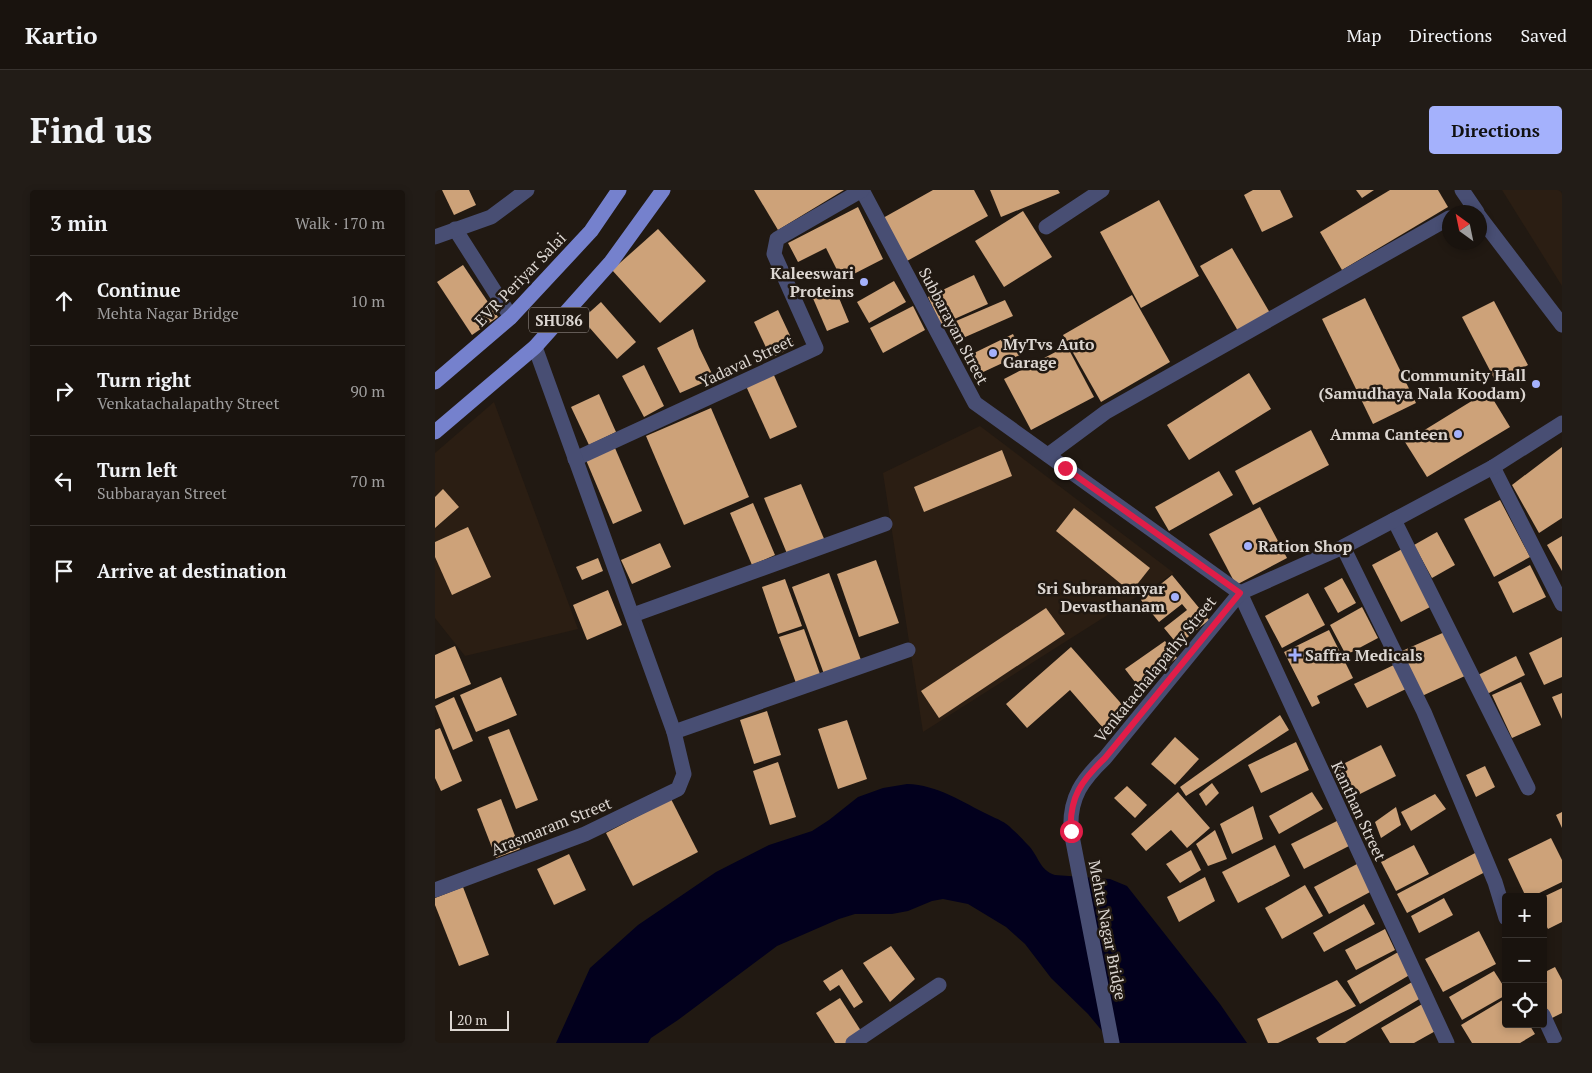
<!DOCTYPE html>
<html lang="en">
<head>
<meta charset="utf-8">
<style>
  :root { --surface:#19130e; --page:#221c17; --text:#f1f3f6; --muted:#9f9e9e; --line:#37322e; --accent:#a4b1fc }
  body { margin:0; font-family:"PT Serif",serif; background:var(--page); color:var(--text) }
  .controls { position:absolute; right:15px; bottom:15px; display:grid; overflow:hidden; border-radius:5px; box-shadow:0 2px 8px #0003 }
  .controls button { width:45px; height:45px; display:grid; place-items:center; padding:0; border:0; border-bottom:1px solid var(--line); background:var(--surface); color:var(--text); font:25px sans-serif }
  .compass { position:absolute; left:1007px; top:15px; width:45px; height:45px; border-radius:50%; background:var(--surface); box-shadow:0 2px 8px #0003; rotate:327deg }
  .scale { position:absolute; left:15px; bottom:12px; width:59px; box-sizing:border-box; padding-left:5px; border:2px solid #dcd6d1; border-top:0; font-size:14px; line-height:18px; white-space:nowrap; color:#dcd6d1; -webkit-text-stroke:4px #211912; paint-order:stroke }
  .stop { position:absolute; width:15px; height:15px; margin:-11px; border:4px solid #e11d48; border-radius:50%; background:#fff }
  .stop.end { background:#e11d48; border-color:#fff; box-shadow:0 1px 5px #0008 }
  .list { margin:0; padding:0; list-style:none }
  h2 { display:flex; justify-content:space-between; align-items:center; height:65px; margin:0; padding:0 20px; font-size:21px }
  h2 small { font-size:16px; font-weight:400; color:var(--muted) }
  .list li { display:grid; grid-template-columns:32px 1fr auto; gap:15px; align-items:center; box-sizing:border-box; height:90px; padding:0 20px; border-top:1px solid var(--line) }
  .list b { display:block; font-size:19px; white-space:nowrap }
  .list p { margin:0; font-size:16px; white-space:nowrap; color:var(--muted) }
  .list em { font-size:16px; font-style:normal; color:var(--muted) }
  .icon { flex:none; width:28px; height:28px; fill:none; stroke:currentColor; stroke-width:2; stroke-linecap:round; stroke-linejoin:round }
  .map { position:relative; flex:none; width:1127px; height:853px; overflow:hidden; border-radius:5px }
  header { display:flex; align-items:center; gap:30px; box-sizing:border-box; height:70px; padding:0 25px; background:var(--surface); border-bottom:1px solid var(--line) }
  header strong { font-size:24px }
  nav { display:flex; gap:28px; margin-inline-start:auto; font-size:18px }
  .intro { display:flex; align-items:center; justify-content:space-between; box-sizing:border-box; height:120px; padding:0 30px }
  h1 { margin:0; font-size:35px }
  .button { padding:12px 22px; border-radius:5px; background:var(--accent); color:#111; font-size:18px; font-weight:700 }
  main { display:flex; gap:30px; padding:0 30px }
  aside { flex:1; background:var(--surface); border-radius:5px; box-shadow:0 2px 8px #0003 }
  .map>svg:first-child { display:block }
</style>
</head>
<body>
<header>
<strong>Kartio</strong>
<nav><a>Map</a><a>Directions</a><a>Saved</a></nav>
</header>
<div class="intro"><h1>Find us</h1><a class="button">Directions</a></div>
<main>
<aside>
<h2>3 min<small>Walk · 170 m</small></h2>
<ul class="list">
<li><svg class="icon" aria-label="ahead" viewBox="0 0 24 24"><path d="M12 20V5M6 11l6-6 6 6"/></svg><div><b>Continue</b><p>Mehta Nagar Bridge</p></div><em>10 m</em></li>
<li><svg class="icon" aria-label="right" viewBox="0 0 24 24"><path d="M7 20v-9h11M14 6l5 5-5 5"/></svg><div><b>Turn right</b><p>Venkatachalapathy Street</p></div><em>90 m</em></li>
<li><svg class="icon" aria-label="left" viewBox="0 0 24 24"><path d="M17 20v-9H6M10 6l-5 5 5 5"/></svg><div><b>Turn left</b><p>Subbarayan Street</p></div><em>70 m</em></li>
<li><svg class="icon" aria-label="arrive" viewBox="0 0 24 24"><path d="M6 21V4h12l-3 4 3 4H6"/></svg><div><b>Arrive at destination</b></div></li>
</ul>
</aside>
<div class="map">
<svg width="1127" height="853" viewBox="0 0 1127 853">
  <rect width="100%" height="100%" fill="#211912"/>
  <g fill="#2b1e13">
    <polygon points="1067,0 1127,0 1127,96"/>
    <polygon points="59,212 143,439 30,466 0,428 0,263"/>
    <polygon points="545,236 739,383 488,542 448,283"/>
  </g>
  <path fill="#02001d" d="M 472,594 C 503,595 527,612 554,625 C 562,629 571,632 577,639 C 583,644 588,650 593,655 C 604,666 604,680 620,685 L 675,689 L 692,696 L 785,814 L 812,853 L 677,853 L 653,824 L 616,788 L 590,754 L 571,737 L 533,714 L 508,709 L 497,711 L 473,721 L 457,724 L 420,724 L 404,729 L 342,756 L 243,830 L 216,848 L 213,853 L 121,853 L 155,778 L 203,735 L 281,682 L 334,655 L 377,641 L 394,630 L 423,607 L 448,598 Z"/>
  <g fill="#cda279">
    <polygon points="7,0 34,0 41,15 19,25"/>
    <polygon points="319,0 409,0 343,40"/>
    <polygon points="498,0 539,0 553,26 472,71 448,28"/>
    <polygon points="555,0 623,0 625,3 566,27"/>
    <polygon points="818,0 845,0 858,27 827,42 809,5"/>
    <polygon points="921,0 939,0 927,8"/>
    <polygon points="955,0 1003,0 1013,17 907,80 885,42"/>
    <polygon points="724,10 764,86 706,118 665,42"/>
    <polygon points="423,17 448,69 407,90 391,58 363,72 353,53"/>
    <polygon points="588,21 617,67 569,97 540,51"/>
    <polygon points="223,39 271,91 225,133 177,80"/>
    <polygon points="797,58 835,123 803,141 765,76"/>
    <polygon points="28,75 63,127 37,145 2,92"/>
    <polygon points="539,85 553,114 506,135 493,107"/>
    <polygon points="459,91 471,112 434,133 422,112"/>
    <polygon points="399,96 414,132 392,141 377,106"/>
    <polygon points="697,105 735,172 666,212 628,145"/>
    <polygon points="930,108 981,213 938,234 887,129"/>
    <polygon points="570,110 578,126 528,148 521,131"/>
    <polygon points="1059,111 1093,175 1061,192 1027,127"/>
    <polygon points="166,112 201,152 182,169 147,129"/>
    <polygon points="478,116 490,140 448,163 435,138"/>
    <polygon points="343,120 360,156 336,168 319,132"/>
    <polygon points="258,139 264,157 279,188 245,203 222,158"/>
    <polygon points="578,144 587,164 544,184 535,165"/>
    <polygon points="632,156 659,207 596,240 569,189"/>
    <polygon points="209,175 229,216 209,227 187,186"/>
    <polygon points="338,183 362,237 335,249 311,196"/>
    <polygon points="814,183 836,219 754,270 732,235"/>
    <polygon points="1053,201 1075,237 992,287 970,252"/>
    <polygon points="164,204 181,242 154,255 136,217"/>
    <polygon points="276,218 314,307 249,335 211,246"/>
    <polygon points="876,240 894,275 818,315 800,281"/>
    <polygon points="1127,257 1127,328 1104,343 1077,295"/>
    <polygon points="180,258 207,321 178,334 151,270"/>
    <polygon points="567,260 577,286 489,322 479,297"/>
    <polygon points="784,281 798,305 734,341 720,317"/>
    <polygon points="366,294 390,351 353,366 329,308"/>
    <polygon points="8,299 24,317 0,338 0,307"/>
    <polygon points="1065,310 1095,367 1059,387 1029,329"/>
    <polygon points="318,313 340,365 317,375 295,323"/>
    <polygon points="825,317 852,368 801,395 774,344"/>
    <polygon points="639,318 715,378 696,402 621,341"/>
    <polygon points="33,337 56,387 17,405 0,367 0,352"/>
    <polygon points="1002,342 1020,375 997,388 979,355"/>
    <polygon points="1127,346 1127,381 1112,355"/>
    <polygon points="225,353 236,377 197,394 186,370"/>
    <polygon points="969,358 999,415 966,432 937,375"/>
    <polygon points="163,368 168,381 147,390 141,377"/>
    <polygon points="441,370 464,433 424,447 402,384"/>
    <polygon points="1095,375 1111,407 1078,423 1063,392"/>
    <polygon points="394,383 426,470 389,484 357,397"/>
    <polygon points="737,385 774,430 743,455 729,438 752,420 747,414 724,432 706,410"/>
    <polygon points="907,388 921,413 903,423 889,398"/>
    <polygon points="350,389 367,436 343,444 327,397"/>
    <polygon points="173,400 187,435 152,450 138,415"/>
    <polygon points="873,403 890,435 847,458 830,426"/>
    <polygon points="927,417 943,448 911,465 895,435"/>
    <polygon points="611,418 630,444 504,528 486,501"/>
    <polygon points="369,439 385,484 361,493 344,447"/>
    <polygon points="894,440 918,488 882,506 885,513 877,517 849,462"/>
    <polygon points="1012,441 1032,485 987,506 967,461"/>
    <polygon points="1127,447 1127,487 1109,495 1094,463"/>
    <polygon points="730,451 742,468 703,496 690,479"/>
    <polygon points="20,456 36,494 0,509 0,465"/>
    <polygon points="636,457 691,519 669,539 635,500 592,538 571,514"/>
    <polygon points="1081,466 1090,485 1050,505 1041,486"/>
    <polygon points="963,473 975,497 932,518 919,494"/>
    <polygon points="66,487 82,525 41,542 25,505"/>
    <polygon points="1086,492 1106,535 1077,548 1057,505"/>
    <polygon points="1127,503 1127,529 1117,507"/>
    <polygon points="19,507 38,551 18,560 0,516"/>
    <polygon points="332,521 346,565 319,574 305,530"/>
    <polygon points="845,525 854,540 751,606 745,597"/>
    <polygon points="412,530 432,589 403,599 383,539"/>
    <polygon points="5,538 27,591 6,601 0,588 0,540"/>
    <polygon points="74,539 103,610 81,619 53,547"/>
    <polygon points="740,547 764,569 740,595 716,574"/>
    <polygon points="861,552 874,580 826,603 813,575"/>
    <polygon points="946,555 961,586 917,608 902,577"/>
    <polygon points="343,572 361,627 335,635 318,581"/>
    <polygon points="1050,576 1060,597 1041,607 1031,585"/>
    <polygon points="777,593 784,603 771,616 764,604"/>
    <polygon points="692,596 712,615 700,628 679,608"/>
    <polygon points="743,602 775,638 752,658 736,640 711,661 696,644"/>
    <polygon points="877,602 888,619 844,644 834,626"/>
    <polygon points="1000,604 1011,619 976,641 966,622"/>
    <polygon points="66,609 85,659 61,668 42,619"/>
    <polygon points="236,609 263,662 198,696 171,643"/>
    <polygon points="818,616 828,649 797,664 785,634"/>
    <polygon points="961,617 966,635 946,648 940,632"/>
    <polygon points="1127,622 1127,638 1121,625"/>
    <polygon points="902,631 914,656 869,679 856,654"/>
    <polygon points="780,640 792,669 773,676 761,654"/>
    <polygon points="1116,648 1127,670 1127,692 1096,707 1091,707 1073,669"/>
    <polygon points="840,655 855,686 803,713 787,682"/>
    <polygon points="979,655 994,684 961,701 946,672"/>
    <polygon points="756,660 766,680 745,693 731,674"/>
    <polygon points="1042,662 1052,681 972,723 962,704"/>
    <polygon points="134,664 151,700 119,715 102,679"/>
    <polygon points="922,674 937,701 894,724 879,697"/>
    <polygon points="770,687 780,711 744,732 732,707"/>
    <polygon points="870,695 888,726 847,749 830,718"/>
    <polygon points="28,697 54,765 24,776 0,715 0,708"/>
    <polygon points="1127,698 1127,732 1113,739 1108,730 1108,707"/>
    <polygon points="1009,708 1018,725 984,743 976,726"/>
    <polygon points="929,714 940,734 889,762 878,743"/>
    <polygon points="950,739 960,760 921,780 910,760"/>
    <polygon points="1044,741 1061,774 1008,802 990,769"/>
    <polygon points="456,756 480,789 455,812 428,773"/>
    <polygon points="965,761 978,783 925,814 912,791"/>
    <polygon points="1120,777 1127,790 1127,823 1117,828 1108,811 1108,783"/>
    <polygon points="407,779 428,812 419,818 404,795 395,801 388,791"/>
    <polygon points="1059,781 1071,800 1071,805 1027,830 1014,807"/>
    <polygon points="902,790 921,816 843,853 833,853 822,829"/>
    <polygon points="977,792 986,808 910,853 884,853 881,848"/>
    <polygon points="405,808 428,844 415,853 400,853 381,823"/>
    <polygon points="1071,808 1071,834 1094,834 1100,844 1085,853 1037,853 1026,835"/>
    <polygon points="989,813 1004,839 979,853 955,853 946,838"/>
  </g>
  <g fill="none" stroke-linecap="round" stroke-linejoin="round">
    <g stroke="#484e73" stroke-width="15">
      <polyline points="427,0 540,213 805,403 1012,853"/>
      <polyline points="1027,0 1042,22"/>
      <polyline points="1044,26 1127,135"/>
      <polyline points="611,37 667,0"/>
      <polyline points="20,39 76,127"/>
      <polyline points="0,47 56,27 92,0"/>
      <polyline points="613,265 671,222 1014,28"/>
      <polyline points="140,269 381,158 339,64 342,49 427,0"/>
      <polyline points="1058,277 1127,414"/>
      <polyline points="959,330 1093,598"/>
      <polyline points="908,357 989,522 1060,692 1071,728"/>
      <polyline points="198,425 450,334"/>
      <polyline points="239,542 473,460"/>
      <polyline points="0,700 150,644 243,599 249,584 239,542 100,157"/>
      <polyline points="1108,825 1120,851"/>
      <polyline points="418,853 504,795"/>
      <path d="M 677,853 L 636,641 C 634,607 648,589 670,568 L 805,403 L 908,357 L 959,330 L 1058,277 L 1127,233"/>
    </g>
    <g stroke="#7581cd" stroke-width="15">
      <polyline points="0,192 76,127 156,41 184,0"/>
      <polyline points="0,242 100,157 176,72 228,0"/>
    </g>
  </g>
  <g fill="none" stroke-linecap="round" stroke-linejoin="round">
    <path stroke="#e11d48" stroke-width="6" d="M 630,278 L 805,403 L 670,568 C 647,590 634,607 636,641"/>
  </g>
  <g fill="#a4b1fc" stroke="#211912" stroke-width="2">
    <circle cx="429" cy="92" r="5"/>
    <circle cx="558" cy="163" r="5"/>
    <circle cx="1101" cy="194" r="5"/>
    <circle cx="1023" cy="244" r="5"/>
    <circle cx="813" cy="356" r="5"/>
    <circle cx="740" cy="407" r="5"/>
    <path d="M857.5 457.5h5v5h5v5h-5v5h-5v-5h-5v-5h5z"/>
  </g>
  <g text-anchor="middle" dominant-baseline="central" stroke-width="5" stroke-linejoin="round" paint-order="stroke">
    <rect fill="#211912" stroke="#a49d98" stroke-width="1" x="94" y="117.5" width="60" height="25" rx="4"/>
    <g font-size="15" font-weight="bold" fill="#dcd6d1">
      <text x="124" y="130">SHU86</text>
    </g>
    <g font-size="16" font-weight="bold" fill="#dcd6d1" stroke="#211912" text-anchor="end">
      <text x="419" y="83">Kaleeswari<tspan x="419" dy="18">Proteins</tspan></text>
      <text x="568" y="154" text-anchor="start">MyTvs Auto<tspan x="568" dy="18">Garage</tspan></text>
      <text x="1091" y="185">Community Hall<tspan x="1091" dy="18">(Samudhaya Nala Koodam)</tspan></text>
      <text x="1013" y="244">Amma Canteen</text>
      <text x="823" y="356" text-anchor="start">Ration Shop</text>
      <text x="730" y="398">Sri Subramanyar<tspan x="730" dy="18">Devasthanam</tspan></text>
      <text x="870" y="465" text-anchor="start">Saffra Medicals</text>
    </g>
    <g font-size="16" fill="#dcd6d1" stroke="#211912">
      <text transform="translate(85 89) rotate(-46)">EVR Periyar Salai</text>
      <text transform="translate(519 136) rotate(62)">Subbarayan Street</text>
      <text transform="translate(311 171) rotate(-25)">Yadaval Street</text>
      <text transform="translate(720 479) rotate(-51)">Venkatachalapathy Street</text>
      <text transform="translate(924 621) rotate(65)">Kanthan Street</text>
      <text transform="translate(116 636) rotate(-22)">Arasmaram Street</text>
      <text transform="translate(673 740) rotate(79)">Mehta Nagar Bridge</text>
    </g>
  </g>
</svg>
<div class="controls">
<button>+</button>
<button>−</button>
<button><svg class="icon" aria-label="locate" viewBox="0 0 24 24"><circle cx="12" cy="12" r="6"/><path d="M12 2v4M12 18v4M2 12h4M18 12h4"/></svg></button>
</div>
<svg class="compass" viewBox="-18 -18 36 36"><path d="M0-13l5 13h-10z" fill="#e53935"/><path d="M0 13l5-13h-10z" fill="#9f9e9e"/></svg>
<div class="scale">20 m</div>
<div class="stop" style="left:636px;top:641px"></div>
<div class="stop end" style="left:630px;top:278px"></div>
</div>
</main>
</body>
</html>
